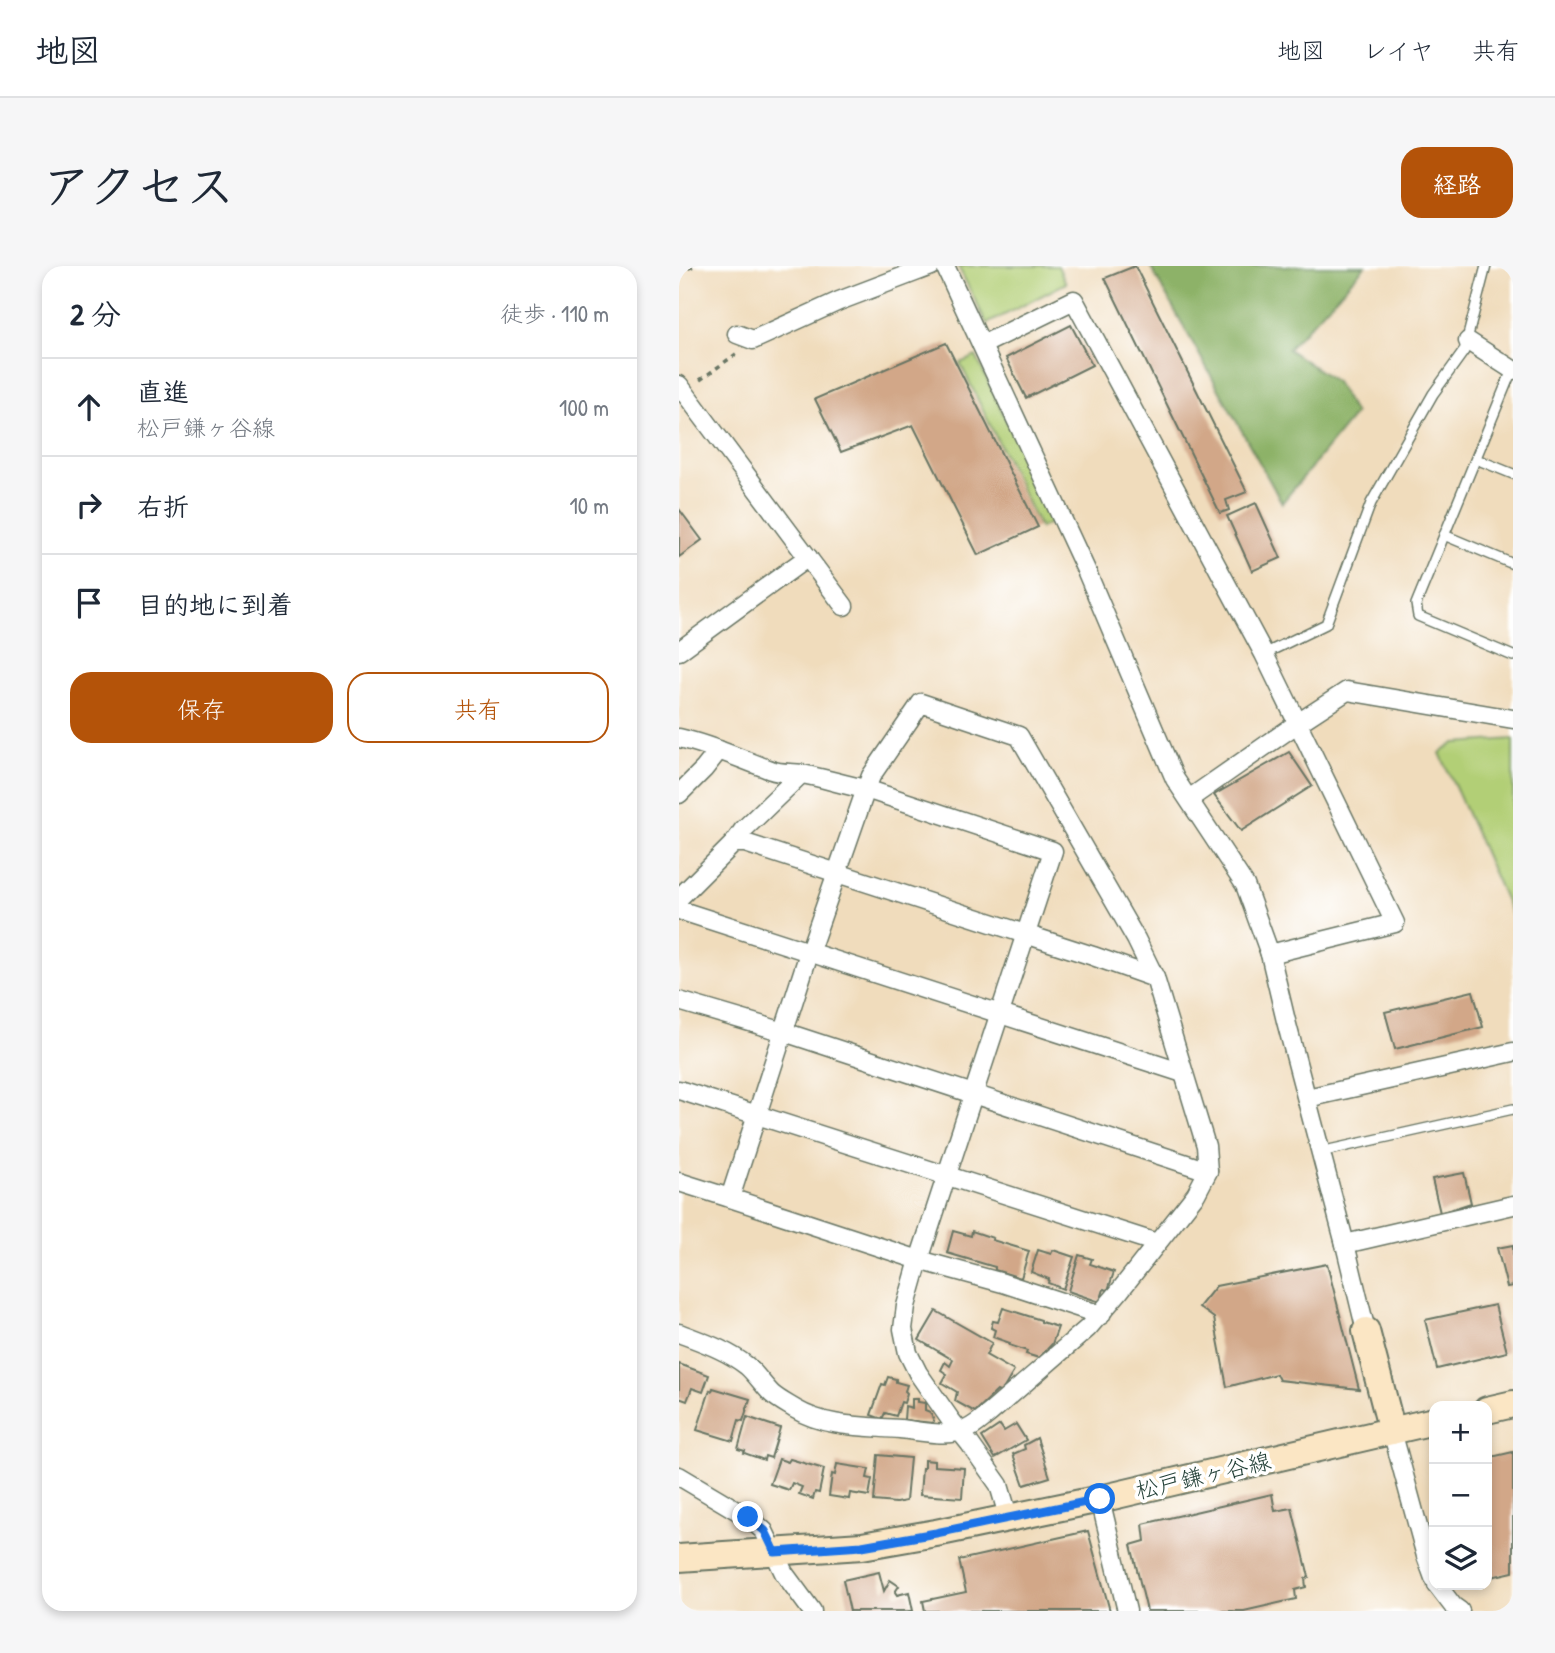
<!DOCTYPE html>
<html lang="ja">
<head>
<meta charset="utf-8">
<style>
  :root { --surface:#fff; --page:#f6f6f7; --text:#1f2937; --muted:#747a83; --line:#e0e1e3; --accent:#b45309 }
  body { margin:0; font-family:"Patrick Hand","Klee One",sans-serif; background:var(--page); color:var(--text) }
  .controls { position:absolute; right:21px; bottom:21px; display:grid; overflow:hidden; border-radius:14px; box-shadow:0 4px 10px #0003 }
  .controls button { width:63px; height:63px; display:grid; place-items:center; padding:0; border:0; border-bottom:2px solid var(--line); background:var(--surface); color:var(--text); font:35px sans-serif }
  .stop { position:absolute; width:21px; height:21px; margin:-16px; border:5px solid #1a73e8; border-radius:50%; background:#fff }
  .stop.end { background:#1a73e8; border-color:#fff; box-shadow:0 2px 7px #0008 }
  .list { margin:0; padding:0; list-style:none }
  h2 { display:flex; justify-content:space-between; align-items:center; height:91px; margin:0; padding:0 28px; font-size:30px }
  h2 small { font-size:23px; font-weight:400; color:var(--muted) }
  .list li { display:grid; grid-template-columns:46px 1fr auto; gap:21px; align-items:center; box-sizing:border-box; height:98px; padding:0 28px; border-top:2px solid var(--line) }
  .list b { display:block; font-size:26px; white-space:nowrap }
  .list p { margin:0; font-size:23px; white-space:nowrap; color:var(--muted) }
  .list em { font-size:23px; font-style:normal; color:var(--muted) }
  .actions { display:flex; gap:14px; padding:21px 28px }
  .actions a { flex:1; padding:16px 0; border:2px solid var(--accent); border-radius:21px; text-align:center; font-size:24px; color:var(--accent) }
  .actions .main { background:var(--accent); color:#fff }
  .icon { flex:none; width:38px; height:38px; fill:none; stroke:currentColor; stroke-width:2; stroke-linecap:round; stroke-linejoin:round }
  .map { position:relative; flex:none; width:834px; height:1345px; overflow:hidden; border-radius:21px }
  header { display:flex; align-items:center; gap:42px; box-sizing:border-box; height:98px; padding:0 35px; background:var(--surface); border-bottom:2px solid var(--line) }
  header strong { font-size:33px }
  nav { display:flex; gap:38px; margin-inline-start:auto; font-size:24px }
  .intro { display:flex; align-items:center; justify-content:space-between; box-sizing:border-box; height:168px; padding:0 42px }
  h1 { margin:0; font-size:49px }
  .button { padding:18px 32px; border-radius:21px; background:var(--accent); color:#fff; font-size:24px; font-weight:700 }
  main { display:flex; gap:42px; padding:0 42px }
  aside { flex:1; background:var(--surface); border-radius:21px; box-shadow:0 4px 10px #0003 }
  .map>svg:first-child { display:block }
</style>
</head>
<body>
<header>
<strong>地図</strong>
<nav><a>地図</a><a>レイヤ</a><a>共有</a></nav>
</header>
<div class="intro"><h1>アクセス</h1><a class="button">経路</a></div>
<main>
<aside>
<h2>2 分<small>徒歩 · 110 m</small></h2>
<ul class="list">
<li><svg class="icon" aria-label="ahead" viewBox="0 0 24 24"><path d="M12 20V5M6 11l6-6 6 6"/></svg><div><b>直進</b><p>松戸鎌ヶ谷線</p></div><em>100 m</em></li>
<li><svg class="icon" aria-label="right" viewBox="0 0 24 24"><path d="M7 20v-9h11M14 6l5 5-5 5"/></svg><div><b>右折</b></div><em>10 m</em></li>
<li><svg class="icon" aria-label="arrive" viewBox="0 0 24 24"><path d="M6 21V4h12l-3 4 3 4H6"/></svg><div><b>目的地に到着</b></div></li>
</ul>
<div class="actions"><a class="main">保存</a><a>共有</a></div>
</aside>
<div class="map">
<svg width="834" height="1345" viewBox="0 0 834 1345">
  <rect width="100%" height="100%" fill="#fff"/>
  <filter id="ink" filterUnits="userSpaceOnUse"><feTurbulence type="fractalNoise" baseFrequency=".0143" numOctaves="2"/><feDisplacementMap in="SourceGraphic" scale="14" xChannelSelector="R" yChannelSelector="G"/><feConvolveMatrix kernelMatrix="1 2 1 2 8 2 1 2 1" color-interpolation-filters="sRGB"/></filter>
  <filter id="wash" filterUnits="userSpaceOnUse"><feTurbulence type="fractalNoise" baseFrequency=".00686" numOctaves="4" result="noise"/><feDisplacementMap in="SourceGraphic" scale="28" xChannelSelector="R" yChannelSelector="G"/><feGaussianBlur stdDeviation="1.57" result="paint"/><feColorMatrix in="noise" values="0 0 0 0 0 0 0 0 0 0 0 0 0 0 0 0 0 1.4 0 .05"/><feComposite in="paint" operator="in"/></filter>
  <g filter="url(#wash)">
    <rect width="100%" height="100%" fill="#f0dcbc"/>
    <g fill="#b2cf76" stroke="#688655" stroke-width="2">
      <polygon points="279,0 379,0 387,17 308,58"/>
      <polygon points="297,90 375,255 361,262 281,97"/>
      <polygon points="834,473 834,651 761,487 776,477"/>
    </g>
    <polygon fill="#8db267" stroke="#56784e" stroke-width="2" points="471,0 686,0 609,83 657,116 676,148 603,237"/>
    <g id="blocks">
      <g fill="#d2a788">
        <polygon points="456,0 568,226 547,234 550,244 541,247 426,12"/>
        <polygon points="392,59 413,99 347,132 327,92"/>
        <polygon points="267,77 359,261 299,289 234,159 162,186 136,133"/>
        <polygon points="577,237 602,292 573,305 548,250"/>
        <polygon points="0,243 23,274 0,291"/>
        <polygon points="610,486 633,520 562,565 535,529"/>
        <polygon points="794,725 804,761 716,783 706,746"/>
        <polygon points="785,907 792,937 761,947 753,913"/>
        <polygon points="274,965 292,970 293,965 314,972 313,974 350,985 342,1012 316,1004 316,1001 268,987"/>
        <polygon points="834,979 834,1020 828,1021 818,982"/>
        <polygon points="359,984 372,988 374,984 395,991 384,1023 369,1017 370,1013 352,1006"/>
        <polygon points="400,989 413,993 411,998 435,1006 429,1024 425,1023 421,1036 389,1025"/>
        <polygon points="648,998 680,1123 600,1114 597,1108 548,1121 535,1052 520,1041 537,1020"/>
        <polygon points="816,1039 828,1086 758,1103 746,1054"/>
        <polygon points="324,1042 362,1054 362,1056 379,1061 373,1078 360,1092 347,1088 348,1085 330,1079 331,1077 314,1071 316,1064 312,1062 314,1055 319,1056"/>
        <polygon points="257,1045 313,1077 307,1089 335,1105 322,1127 318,1125 296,1146 276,1135 278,1126 263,1117 268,1108 262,1104 266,1096 271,1100 274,1094 240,1074"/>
        <polygon points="0,1098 30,1109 24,1126 13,1122 8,1135 0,1132"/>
        <polygon points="209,1111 217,1113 217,1116 228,1119 226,1125 228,1127 225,1137 222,1136 217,1150 206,1147 203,1153 192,1149 203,1118 206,1119"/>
        <polygon points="34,1122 71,1133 64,1155 60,1154 54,1175 18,1164 31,1124 33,1125"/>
        <polygon points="233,1133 239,1133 239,1136 246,1137 246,1144 251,1146 255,1155 254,1157 225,1154 226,1140 233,1142"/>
        <polygon points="68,1151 101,1162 92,1192 86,1190 85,1194 65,1187 66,1185 59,1183"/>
        <polygon points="337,1158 347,1174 316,1192 303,1171 321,1159 325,1165"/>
        <polygon points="358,1172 371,1211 345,1219 334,1188 346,1183 345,1179"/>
        <polygon points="834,1186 834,1306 808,1312 808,1192"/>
        <polygon points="199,1189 231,1192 227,1235 217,1237 195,1235"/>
        <polygon points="100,1193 109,1196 111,1193 145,1203 140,1227 136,1226 134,1233 120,1228 123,1221 113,1217 110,1224 91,1218"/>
        <polygon points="245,1194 255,1195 255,1200 285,1202 283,1232 241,1229 243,1202 245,1202"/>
        <polygon points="158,1198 190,1203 188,1212 193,1213 190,1230 171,1227 170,1233 150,1230 153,1208 156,1209"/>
        <polygon points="593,1228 596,1245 613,1242 630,1311 626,1313 627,1321 616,1324 617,1333 565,1345 468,1345 452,1279 466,1275 464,1258"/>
        <polygon points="409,1265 431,1345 246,1345 244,1335 287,1326 280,1294"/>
        <polygon points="200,1306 205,1325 211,1314 220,1320 216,1326 218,1329 230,1326 234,1345 171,1345 164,1314"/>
      </g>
    </g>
  </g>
  <g filter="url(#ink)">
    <use href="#blocks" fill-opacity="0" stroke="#687564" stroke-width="2"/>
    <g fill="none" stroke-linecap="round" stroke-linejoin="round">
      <defs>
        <g id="lane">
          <polyline points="833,104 737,338 739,350 834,390"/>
          <polyline points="797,193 834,208"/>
          <polyline points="765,269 834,298"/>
          <polyline points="585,388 647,358 692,237 754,128 785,85 807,0"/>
          <polyline points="641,886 834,843"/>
        </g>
        <g id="street">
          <polyline points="266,0 407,304 496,513 566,619 591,688 607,755 666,978 687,1065"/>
          <polyline points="58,68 74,74 160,35 252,0"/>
          <polyline points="789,75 834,104"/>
          <polyline points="303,79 395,34 585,388 716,657 591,688"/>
          <polyline points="0,119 165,340"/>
          <polyline points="0,385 129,291"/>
          <path d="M 0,472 C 32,479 61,493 92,504 C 102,508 113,506 123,508 C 145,512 165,519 187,523 L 374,585 L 240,994 L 227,1040 L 224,1063 L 229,1087 L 239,1107 L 271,1153 L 291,1178 L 320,1219 L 330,1253"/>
          <polyline points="0,528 25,503 40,484"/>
          <polyline points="510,533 619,457 668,425 834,453"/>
          <polyline points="55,577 64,564 122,508"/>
          <polyline points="0,632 55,577 66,577 414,690 476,712"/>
          <polyline points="0,644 504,807"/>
          <polyline points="0,735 105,766 529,905"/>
          <polyline points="0,824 478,977"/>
          <polyline points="628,832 834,786"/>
          <path d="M 0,916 L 51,932 L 130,687 L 187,523 L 192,510 L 242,437 L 340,470 L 457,673 L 476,712 L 527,880 L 529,905 L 517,928 L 439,1027 L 409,1062 L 312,1146 C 302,1154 292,1164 280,1166 C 261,1170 239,1165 221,1163 C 185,1160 148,1162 116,1143 C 108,1138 100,1134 93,1128 C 84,1119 77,1108 68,1100 C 48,1084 23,1076 0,1067"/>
          <polyline points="51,932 240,994 324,1017 422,1049"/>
          <polyline points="666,978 834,939"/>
          <polyline points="713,1165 747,1290 755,1312"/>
          <polyline points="0,1210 69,1251 85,1265 105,1307 133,1345"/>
          <polyline points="421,1233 448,1345"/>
          <polyline points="758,1319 774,1340 781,1345"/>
        </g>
        <g id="secondary">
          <polyline points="687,1065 713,1165"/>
          <polyline points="808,1144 834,1138"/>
          <polyline points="0,1292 183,1280 257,1267 421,1233 755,1155"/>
        </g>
      </defs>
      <use href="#lane" stroke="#687564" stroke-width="12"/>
      <use href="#street" stroke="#687564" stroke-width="21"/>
      <use href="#secondary" stroke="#687564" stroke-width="30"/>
      <g stroke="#687564" stroke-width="3.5" stroke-dasharray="5 5" stroke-linecap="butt">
        <polyline points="0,6 15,0"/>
        <polyline points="21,114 57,88"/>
      </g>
      <use href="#lane" stroke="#fff" stroke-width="9"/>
      <use href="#street" stroke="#fff" stroke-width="18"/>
      <use href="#secondary" stroke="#fbe6c4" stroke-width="26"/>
    </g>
  </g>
  <g fill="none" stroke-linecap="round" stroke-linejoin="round" filter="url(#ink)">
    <polyline stroke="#1a73e8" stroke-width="9" points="69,1251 86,1265 96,1286 183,1280 257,1267 421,1233"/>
  </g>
  <g text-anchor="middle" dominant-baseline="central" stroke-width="7" stroke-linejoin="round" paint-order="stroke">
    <g font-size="23" fill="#1f3d34" stroke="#fff">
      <text transform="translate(524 1209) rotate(-13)">松戸鎌ヶ谷線</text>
    </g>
  </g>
</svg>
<div class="controls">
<button>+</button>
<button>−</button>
<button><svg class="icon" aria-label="layers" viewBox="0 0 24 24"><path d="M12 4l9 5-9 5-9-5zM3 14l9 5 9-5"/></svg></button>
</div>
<div class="stop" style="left:421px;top:1233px"></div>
<div class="stop end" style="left:69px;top:1251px"></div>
</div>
</main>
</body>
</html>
